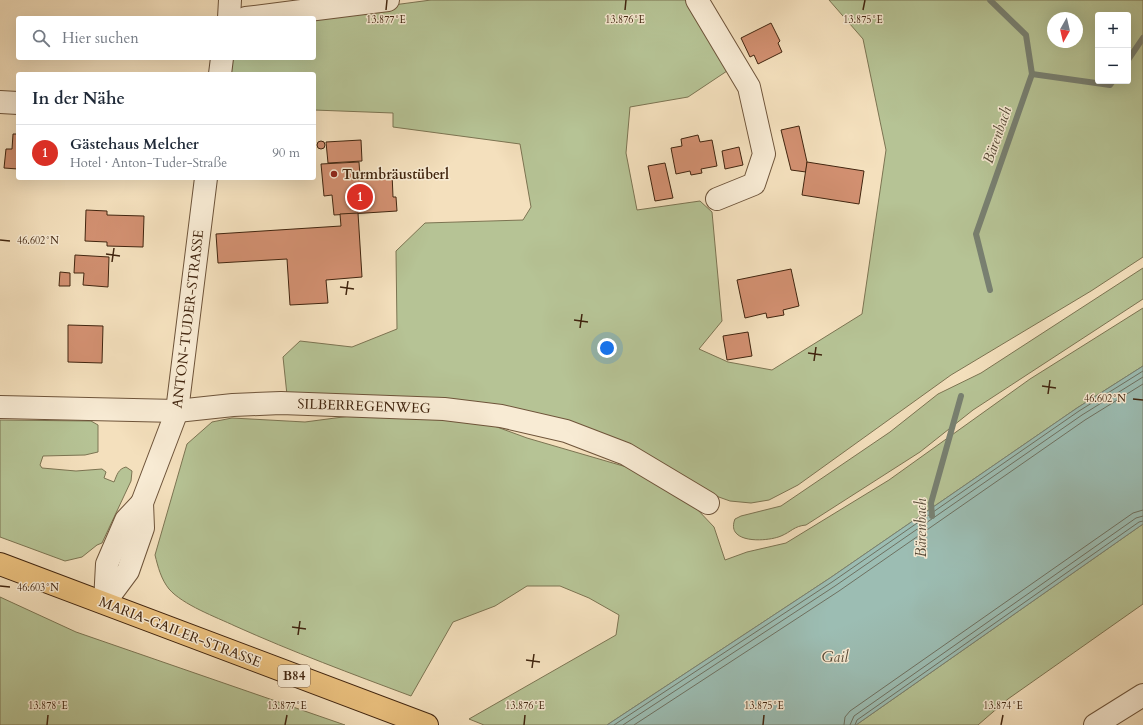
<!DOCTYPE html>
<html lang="de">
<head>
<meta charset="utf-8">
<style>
  :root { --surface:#fff; --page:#f2f2f3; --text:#1f2937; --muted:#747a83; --line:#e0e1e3; --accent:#d93025 }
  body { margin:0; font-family:Cardo,serif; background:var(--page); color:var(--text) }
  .controls { position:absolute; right:12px; top:12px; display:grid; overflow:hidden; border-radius:4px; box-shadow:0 4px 16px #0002 }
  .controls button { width:36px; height:36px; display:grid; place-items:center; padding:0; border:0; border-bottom:1px solid var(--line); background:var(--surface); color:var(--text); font:20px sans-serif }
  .compass { position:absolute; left:1047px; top:12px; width:36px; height:36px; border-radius:50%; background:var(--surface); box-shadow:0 4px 16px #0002; rotate:188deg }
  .you { position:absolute; left:607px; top:348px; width:14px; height:14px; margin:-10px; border:3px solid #fff; border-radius:50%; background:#1a73e8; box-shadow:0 0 0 6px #1a73e833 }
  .badge { display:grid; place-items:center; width:26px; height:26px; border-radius:50%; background:var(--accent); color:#fff; font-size:13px; font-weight:700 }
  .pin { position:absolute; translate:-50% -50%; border:2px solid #fff; box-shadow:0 1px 4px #0006 }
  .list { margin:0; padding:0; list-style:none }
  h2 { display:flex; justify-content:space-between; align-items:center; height:52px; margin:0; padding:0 16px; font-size:17px }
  h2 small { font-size:13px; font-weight:400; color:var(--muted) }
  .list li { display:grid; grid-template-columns:26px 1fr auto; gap:12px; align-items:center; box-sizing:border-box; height:56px; padding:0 16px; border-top:1px solid var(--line) }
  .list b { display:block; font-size:15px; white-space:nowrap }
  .list p { margin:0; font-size:13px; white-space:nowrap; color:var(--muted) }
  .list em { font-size:13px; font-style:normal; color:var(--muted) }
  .icon { flex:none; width:22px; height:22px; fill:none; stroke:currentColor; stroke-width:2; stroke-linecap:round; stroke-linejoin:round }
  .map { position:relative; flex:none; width:1143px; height:725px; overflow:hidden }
  .search { position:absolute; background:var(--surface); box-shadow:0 4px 16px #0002; left:16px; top:16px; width:300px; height:44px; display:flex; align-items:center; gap:10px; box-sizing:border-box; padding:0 14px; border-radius:4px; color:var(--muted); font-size:15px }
  .panel { position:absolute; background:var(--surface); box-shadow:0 4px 16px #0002; left:16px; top:72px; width:300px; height:108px; border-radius:4px }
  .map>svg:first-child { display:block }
</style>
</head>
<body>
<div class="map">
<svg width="1143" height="725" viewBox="0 0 1143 725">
  <rect width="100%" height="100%" fill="#f4e0bd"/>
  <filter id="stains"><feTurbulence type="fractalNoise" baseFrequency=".005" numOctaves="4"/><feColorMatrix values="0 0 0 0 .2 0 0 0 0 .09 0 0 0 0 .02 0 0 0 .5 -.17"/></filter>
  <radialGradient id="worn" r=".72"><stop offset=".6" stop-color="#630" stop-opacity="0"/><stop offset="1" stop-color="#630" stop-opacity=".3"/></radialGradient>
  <g fill="#b6c395" stroke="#7c7452" fill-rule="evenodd">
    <path d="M 431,0 L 688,0 L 730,69 L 688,97 L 630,107 L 626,153 L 637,210 L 700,201 L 712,212 L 722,321 L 699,349 L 728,362 L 772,370 L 862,314 L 886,150 L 863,39 L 829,0 L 1143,0 L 1143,257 L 1091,291 L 951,375 L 798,485 L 769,500 L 751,503 L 730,501 L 702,491 L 492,408 L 392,396 L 287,395 L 283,357 L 300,341 L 352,347 L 397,329 L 396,251 L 425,223 L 523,220 L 531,207 L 520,144 L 393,127 L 393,113 L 314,110 L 314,74 L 231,74 L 232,58 L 314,58 L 314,18 L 295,18 ZM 1098,15 L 1128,15 L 1128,81 L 1098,81 ZM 1053,18 L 1077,18 L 1077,42 L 1053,42 Z"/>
    <path d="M 1143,268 L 1143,299 L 973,410 L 920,452 L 806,525 C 794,526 791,532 781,536 C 767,542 725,544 735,519 L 741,516 L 781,506 L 890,432 L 938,394 L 981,373 Z"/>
    <path d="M 1143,308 L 1143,366 L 1077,408 L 830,578 L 607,725 L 484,725 L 469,719 L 616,635 L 619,615 L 589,598 L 560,586 L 527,586 L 495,606 L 453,622 L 411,696 C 352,674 293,652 235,626 C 216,617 183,605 169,589 C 161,579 158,567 155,555 L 187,444 L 212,422 L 232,418 L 305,422 L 358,415 L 417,415 L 486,423 L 527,438 L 630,468 L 696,508 L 714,527 L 725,560 L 747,552 L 786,543 L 889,480 L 1030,379 Z"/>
    <path d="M 0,420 L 91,421 L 98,425 L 98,452 L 85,455 L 43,456 L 40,465 L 42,468 L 76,471 L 102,469 L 106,472 L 104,478 L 114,482 C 117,475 118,469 126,467 L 132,471 L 131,481 L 102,543 L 97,545 L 82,557 L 65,561 L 0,537 Z"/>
    <polygon points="1143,524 1143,604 1008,699 978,725 856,725"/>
    <polygon points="0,597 76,632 345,725 0,725"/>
  </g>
  <polygon fill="#9cbdb3" stroke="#788071" points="1143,366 1143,524 856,725 607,725 830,578 1077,408"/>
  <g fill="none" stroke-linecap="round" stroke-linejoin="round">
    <g stroke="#6e7161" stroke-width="1">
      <polyline points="614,725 832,582 1079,411 1143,371"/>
      <polyline points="623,725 835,586 1082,415 1143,377"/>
      <polyline points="634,725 839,591 1085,420 1143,384"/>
      <polyline points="844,725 845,717 850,711 1133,513 1143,510"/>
      <polyline points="850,725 854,716 1136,518 1143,516"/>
      <polyline points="855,725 857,720 1139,522 1143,521"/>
    </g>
    <g stroke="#788071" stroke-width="6">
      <polyline points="1128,60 1143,38"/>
      <polyline points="1032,74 1110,85 1113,81"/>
      <polyline points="990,290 976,234 1032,74 1026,35 990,0"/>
      <polyline points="932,516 931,503 961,396"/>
    </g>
  </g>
  <g fill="#d29071" stroke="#41250f">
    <polygon points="771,23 780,41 778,43 782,52 758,64 754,55 750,57 741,38"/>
    <polygon points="799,126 807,162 806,172 791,170 781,130"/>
    <polygon points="13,134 18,134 18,169 4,168 6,149 12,149"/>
    <polygon points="698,135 700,142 712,140 717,166 701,169 702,173 691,175 690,171 676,174 671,148 682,146 681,139"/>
    <polygon points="361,140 362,161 328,163 326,142"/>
    <circle cx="321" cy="145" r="4"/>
    <polygon points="739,147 743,165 725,169 722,151"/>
    <polygon points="359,162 360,176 392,173 393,197 396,197 397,211 334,215 332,195 324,196 321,164"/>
    <polygon points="807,162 864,171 859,204 802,195"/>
    <polygon points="665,163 673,198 655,201 648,166"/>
    <polygon points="86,210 107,211 107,215 144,216 143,247 107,246 107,242 85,241"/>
    <polygon points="358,213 362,277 326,280 328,303 290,305 287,259 218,263 216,234 341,226 340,214"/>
    <polygon points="75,255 109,257 108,287 83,285 84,273 74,273"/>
    <polygon points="791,269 799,306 783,310 784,315 767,318 766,313 745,318 737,280"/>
    <polygon points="60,272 70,273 70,286 59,286"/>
    <polygon points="68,325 103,326 102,363 68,362"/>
    <polygon points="748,332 752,356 727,360 723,336"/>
  </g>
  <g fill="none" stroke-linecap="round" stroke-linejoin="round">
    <defs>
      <g id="minor">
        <polyline points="697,0 749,87 764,154 754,184 717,199"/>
        <polyline points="229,18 230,0"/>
        <polyline points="246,18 388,0"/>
        <polyline points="220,74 222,58"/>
        <polyline points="0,102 18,103"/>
        <polyline points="0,407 177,411 233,405 281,403 444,409 501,416 566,431 626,454 708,503"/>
        <polyline points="105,602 128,571 143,528 142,503 177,411 206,178"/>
        <polyline points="105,602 107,564 126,520 142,503"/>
        <polyline points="1095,725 1143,695"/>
      </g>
      <polyline id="major" points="0,564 427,725"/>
    </defs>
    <use href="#minor" stroke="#6e543a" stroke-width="24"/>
    <use href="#major" stroke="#41250f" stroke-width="24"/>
    <use href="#minor" stroke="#f8ebd4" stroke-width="22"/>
    <use href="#major" stroke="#eac07e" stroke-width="22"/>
  </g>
  <path fill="none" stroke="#41250f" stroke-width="1.5" d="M 386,10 L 387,0M 625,10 L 626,0M 863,10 L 865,0M 0,240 L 10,241M 106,254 L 120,256M 112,262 L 114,248M 340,287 L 354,289M 346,295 L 348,281M 574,320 L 588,322M 580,328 L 582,314M 808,353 L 822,355M 814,361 L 816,347M 1042,386 L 1056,388M 1048,394 L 1050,380M 1133,399 L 1143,400M 0,586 L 10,587M 292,627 L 306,629M 298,635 L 300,621M 526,660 L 540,662M 532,668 L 534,654M 47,725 L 48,715M 285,725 L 287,715M 524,725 L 525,715M 763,725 L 764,715M 1001,725 L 1003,715"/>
  <circle fill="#8f2418" stroke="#f8ebd4" stroke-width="1.5" cx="334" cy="174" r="4"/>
  <g text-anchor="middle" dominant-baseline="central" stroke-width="3" stroke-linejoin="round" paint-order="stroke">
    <rect fill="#f8ebd4" stroke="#78604a" stroke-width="1" x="278" y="665" width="32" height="22" rx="3"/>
    <g font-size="13" font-weight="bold" fill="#41250f">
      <text x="294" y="676">B84</text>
    </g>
    <g font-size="14" font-weight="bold" fill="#41250f" stroke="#f8ebd4" text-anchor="start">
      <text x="342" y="174">Turmbräustüberl</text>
    </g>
    <g font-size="14" fill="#41250f" stroke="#f8ebd4">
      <text transform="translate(188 319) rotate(-83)">ANTON-TUDER-STRASSE</text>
      <text transform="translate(364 406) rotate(2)">SILBERREGENWEG</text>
      <text transform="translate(180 632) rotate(21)">MARIA-GAILER-STRASSE</text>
    </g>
    <g font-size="15" font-style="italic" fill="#584b38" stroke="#f8ebd4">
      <text transform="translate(997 135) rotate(-71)">Bärenbach</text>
      <text transform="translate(921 528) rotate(-90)">Bärenbach</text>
      <text x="835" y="657">Gail</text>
    </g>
  </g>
  <g font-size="10" text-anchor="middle" fill="#41250f" stroke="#f8ebd4" stroke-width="3" stroke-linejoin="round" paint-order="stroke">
    <text x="386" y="23">13.877°E</text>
    <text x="625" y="23">13.876°E</text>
    <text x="863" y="23">13.875°E</text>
    <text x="38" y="244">46.602°N</text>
    <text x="1105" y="402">46.602°N</text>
    <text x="38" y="591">46.603°N</text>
    <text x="48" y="709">13.878°E</text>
    <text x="287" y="709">13.877°E</text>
    <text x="525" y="709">13.876°E</text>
    <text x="764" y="709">13.875°E</text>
    <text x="1003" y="709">13.874°E</text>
  </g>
  <rect width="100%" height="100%" filter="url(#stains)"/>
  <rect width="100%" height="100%" fill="url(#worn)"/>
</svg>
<div class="controls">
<button>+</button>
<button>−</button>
</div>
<svg class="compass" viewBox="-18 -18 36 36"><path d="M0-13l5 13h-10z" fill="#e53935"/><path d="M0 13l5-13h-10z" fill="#747a83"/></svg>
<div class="you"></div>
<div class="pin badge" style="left:360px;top:197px">1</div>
<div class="search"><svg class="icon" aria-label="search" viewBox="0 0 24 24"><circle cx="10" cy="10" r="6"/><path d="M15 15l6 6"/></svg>Hier suchen</div>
<section class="panel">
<h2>In der Nähe<small></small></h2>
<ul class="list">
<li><span class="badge">1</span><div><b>Gästehaus Melcher</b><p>Hotel · Anton-Tuder-Straße</p></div><em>90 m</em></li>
</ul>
</section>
</div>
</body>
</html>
